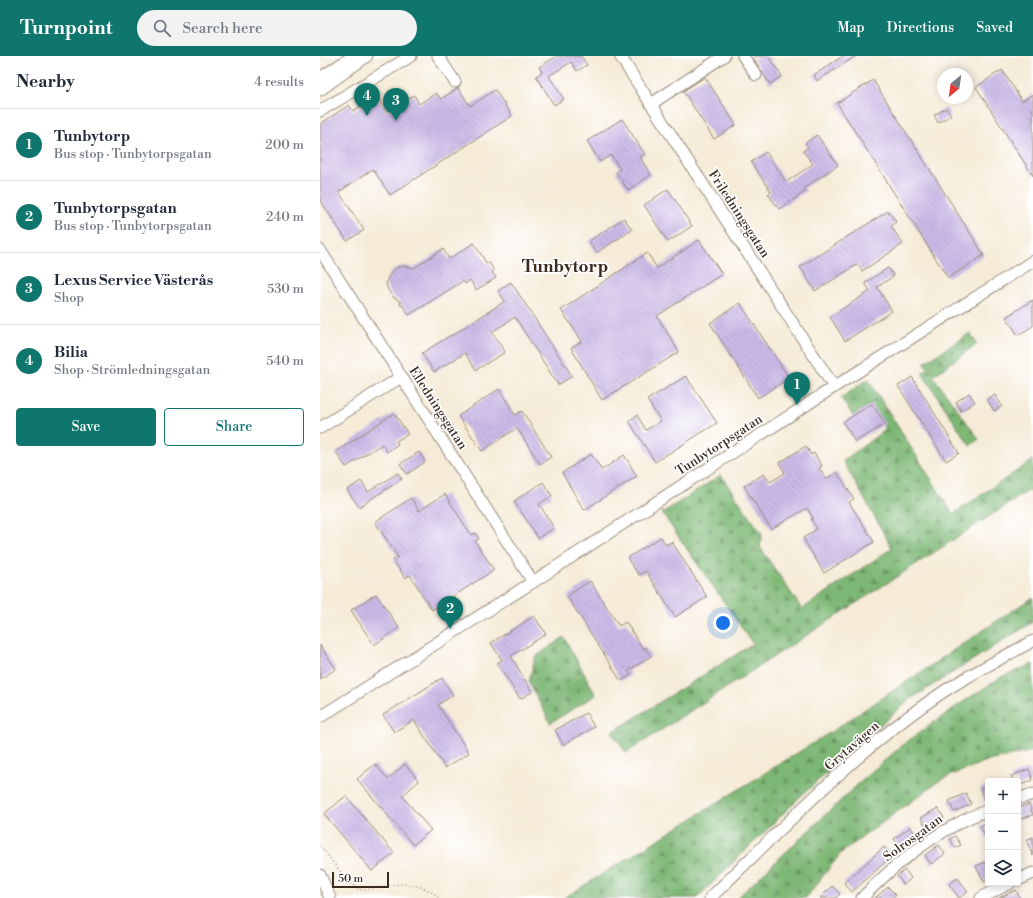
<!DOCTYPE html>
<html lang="en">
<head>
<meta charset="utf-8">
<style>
  :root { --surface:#fff; --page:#f2f2f3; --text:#1f2937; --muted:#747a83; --line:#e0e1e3; --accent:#0f766e }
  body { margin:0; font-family:"Libre Bodoni",serif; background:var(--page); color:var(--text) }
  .controls { position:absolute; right:12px; bottom:12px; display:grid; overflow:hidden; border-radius:4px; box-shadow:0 2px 10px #0003 }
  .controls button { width:36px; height:36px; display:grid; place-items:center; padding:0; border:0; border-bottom:1px solid var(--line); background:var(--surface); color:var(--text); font:20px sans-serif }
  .compass { position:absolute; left:617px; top:12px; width:36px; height:36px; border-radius:50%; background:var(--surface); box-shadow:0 2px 10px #0003; rotate:209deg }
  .scale { position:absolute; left:12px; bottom:10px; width:57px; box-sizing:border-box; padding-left:4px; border:2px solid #3b2a1e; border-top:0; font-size:11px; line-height:14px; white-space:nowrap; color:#3b2a1e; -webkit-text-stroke:3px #fff; paint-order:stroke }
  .you { position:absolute; left:403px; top:567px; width:14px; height:14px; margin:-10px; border:3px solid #fff; border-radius:50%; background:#1a73e8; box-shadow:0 0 0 6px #1a73e833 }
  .badge { display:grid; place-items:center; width:26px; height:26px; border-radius:50%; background:var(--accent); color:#fff; font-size:13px; font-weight:700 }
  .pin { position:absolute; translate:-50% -33px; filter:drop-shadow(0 1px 2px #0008) }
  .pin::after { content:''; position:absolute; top:21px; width:14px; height:12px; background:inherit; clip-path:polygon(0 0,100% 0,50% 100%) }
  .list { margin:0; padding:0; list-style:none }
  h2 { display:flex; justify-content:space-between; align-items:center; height:52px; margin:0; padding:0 16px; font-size:17px }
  h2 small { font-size:13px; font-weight:400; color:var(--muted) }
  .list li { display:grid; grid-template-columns:26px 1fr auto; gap:12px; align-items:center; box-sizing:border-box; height:72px; padding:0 16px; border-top:1px solid var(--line) }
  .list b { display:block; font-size:15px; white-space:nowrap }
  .list p { margin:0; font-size:13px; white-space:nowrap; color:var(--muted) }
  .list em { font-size:13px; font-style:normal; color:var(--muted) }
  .actions { display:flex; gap:8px; padding:12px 16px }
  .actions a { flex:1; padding:9px 0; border:1px solid var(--accent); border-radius:4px; text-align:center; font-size:14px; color:var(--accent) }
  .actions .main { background:var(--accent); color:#fff }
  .icon { flex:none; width:22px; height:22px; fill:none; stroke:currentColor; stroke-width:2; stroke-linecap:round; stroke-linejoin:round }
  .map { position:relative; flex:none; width:713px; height:842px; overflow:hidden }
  header { display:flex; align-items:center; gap:24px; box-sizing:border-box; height:56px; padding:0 20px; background:var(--accent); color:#fff }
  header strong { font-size:19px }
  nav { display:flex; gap:22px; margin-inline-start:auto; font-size:14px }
  .search { width:280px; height:36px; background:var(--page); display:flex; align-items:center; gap:10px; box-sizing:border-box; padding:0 14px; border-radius:22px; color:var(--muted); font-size:15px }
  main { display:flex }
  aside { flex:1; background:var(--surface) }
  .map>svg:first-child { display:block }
</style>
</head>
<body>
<header>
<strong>Turnpoint</strong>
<div class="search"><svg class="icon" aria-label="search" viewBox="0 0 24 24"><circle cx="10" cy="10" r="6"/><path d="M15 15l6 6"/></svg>Search here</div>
<nav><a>Map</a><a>Directions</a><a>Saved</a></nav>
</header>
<main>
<aside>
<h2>Nearby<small>4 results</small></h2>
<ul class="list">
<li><span class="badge">1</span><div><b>Tunbytorp</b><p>Bus stop · Tunbytorpsgatan</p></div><em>200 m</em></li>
<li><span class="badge">2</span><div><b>Tunbytorpsgatan</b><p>Bus stop · Tunbytorpsgatan</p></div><em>240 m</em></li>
<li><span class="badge">3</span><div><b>Lexus Service Västerås</b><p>Shop</p></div><em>530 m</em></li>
<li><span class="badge">4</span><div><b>Bilia</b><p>Shop · Strömledningsgatan</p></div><em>540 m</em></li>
</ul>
<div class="actions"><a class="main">Save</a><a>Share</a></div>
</aside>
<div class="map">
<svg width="713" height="842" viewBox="0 0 713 842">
  <defs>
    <pattern id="forest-firs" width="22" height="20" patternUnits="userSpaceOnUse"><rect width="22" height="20" fill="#7db775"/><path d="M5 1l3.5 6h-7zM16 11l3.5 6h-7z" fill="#68955f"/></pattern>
    <pattern id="building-back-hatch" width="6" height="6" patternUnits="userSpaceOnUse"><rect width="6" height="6" fill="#cbb9e7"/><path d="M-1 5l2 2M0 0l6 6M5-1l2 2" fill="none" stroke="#af9fc6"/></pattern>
  </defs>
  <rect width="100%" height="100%" fill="#fff"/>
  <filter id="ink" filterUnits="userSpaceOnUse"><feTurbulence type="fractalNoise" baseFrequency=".025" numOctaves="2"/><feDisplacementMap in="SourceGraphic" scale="8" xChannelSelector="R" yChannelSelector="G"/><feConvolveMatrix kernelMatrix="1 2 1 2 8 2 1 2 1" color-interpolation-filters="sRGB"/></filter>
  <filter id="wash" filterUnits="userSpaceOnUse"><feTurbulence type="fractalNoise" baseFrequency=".012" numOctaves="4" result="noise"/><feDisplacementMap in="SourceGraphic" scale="16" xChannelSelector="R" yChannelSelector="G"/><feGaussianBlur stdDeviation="0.9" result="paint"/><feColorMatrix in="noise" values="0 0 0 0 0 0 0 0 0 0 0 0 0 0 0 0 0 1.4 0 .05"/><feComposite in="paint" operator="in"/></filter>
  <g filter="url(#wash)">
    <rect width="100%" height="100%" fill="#f5ebd7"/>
    <g fill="url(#forest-firs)" stroke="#5c704a">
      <polygon points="650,277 657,288 613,320 659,383 650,390 602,317 608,312 604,307"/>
      <polygon points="548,323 633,458 713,404 713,432 306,697 292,676 433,588 342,457 401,419 442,478 440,491 482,553 572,492 523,405 566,373 551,348 533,360 521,342"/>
      <polygon points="713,541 713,566 589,644 482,739 377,842 244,842 511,676"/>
      <polygon points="244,581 276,639 230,667 209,626 215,601"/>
      <polygon points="713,608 713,695 664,706 622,723 521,797 486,842 417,842 550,717 585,687 634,652 681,621"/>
    </g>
    <g id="blocks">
      <g fill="url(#building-back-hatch)">
        <polygon points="237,0 261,0 267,9 257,15 251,6 229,20 244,43 234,49 216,20 222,16 219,11"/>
        <polygon points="437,0 448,0 462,20 450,28 433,2"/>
        <polygon points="523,0 536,0 497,25 494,19"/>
        <polygon points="682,14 702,45 713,38 713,120 656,31"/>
        <polygon points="385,21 416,69 394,83 363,35"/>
        <polygon points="553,24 664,199 628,222 517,47"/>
        <polygon points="138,32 150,50 175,34 192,60 70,139 53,113 19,136 44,174 27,185 0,144 0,68 29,49 33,55 56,40 67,56 94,39 99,48 116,37 121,43"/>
        <polygon points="626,52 631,59 618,67 614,59"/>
        <polygon points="302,63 325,98 320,101 331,119 308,134 296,116 300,113 291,99 280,106 267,85"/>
        <polygon points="497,79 518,109 484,132 486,135 459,153 448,138 451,136 431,106 446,96 466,126 493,108 483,95 488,91 485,87"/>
        <polygon points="348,133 372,170 348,186 324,149"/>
        <polygon points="568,155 576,166 571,170 583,188 542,215 538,208 495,235 480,211"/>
        <polygon points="304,162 312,174 276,197 269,185"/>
        <polygon points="379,184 402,218 337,260 359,296 282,344 251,292 262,285 241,254 327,197 337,212"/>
        <polygon points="154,187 167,208 169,206 174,215 172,216 176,222 156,234 150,224 145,228 143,225 89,259 83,250 80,249 81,246 72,240 68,234 66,228 68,221 72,215 78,211 84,210 94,212 123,193 129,203"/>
        <polygon points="568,212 574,220 557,231 572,255 525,285 510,261 550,235 545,227"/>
        <polygon points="191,226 252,320 238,329 195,261 172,276 185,296 156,314 145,297 114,316 102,297 131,279 131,280 185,245 178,235"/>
        <polygon points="713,244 713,270 698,279 686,261"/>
        <polygon points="420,247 469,322 438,342 390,267"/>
        <polygon points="366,320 397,367 335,406 309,365 317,359 326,374 341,365 327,344"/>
        <polygon points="592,321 639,397 626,405 578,330"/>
        <polygon points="179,333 195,359 202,355 231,401 220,408 197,372 162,395 138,360"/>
        <polygon points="649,337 655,346 641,355 636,346"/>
        <polygon points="675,339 682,350 674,355 667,343"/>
        <polygon points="552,348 565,368 535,386 523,366"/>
        <polygon points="74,357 88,378 76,385 78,388 67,396 62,388 26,411 16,396"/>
        <polygon points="486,390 491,399 494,397 502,410 499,412 506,423 517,416 534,443 529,446 554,486 504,517 483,482 497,473 491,463 493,462 487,452 451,473 424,430 444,418 450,426 465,417 459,407"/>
        <polygon points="99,396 105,406 87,418 80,408"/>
        <polygon points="271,398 282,414 304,399 317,420 264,454 242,417"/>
        <polygon points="78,417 82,423 39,451 27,434 41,425 48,436"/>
        <polygon points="223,426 232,440 219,448 234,472 218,482 194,445"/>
        <polygon points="125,438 151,479 155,477 159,483 155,485 174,514 112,554 90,519 85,522 73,504 78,501 55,466 91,442 99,455"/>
        <polygon points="341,481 346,489 352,486 387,541 355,561 326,515 319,519 307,502"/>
        <polygon points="270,525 299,570 306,566 323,593 325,591 331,600 308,615 311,619 301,625 247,540"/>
        <polygon points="56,538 79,572 54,589 31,554"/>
        <polygon points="214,560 226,578 191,600 212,636 200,643 177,607 182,604 171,587"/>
        <polygon points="0,589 16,613 0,623"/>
        <polygon points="122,622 133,639 118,649 149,697 125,712 94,664 74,676 63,659"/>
        <polygon points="266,657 274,671 243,689 235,674"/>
        <polygon points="55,708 68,723 85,708 99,725 82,740 111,774 93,789 37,723"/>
        <polygon points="709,713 713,724 698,730 698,725 693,725 691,720"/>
        <polygon points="668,729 668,747 666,747 660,733"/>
        <polygon points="646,737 651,748 634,756 629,745"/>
        <polygon points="26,740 74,797 52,815 4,758"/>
        <polygon points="709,748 713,759 698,764 698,752"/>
        <polygon points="618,752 624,762 607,772 601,762"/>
        <polygon points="668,766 668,785 660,770"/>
        <polygon points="590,771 597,780 581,792 574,783"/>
        <polygon points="635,780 641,789 635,792 630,783"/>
        <polygon points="713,781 713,800 706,784"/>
        <polygon points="619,789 625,798 611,808 605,799"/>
        <polygon points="564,791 572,800 532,836 524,827"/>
        <polygon points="666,806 668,810 668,824 664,826 656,810"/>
        <polygon points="585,814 591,822 584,829 577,820"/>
        <polygon points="638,822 648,836 639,842 629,828"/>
        <polygon points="512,830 520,838 516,842 500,842"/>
        <polygon points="568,831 576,839 572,842 555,842"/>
        <polygon points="696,834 700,842 679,842"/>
      </g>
    </g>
  </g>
  <g filter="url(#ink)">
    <use href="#blocks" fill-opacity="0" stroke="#988a7a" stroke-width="1"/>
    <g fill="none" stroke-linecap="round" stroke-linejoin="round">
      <defs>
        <g id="minor">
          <polyline points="118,0 135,26"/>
          <polyline points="300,0 514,331"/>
          <polyline points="423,0 436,19"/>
          <polyline points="0,22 33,0"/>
          <polyline points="0,34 47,0"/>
          <polyline points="331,48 404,0"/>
          <polyline points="0,55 91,0"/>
          <polyline points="0,194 213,526"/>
          <polyline points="0,372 81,321"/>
          <polyline points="0,661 213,526 514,331 713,205"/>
          <polyline points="698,743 713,738"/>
          <polyline points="0,819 10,842"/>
          <polyline points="698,824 713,817"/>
          <path d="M 390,842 C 465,770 538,692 626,634 C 654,616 684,601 713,585"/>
          <path d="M 542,842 C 570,813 601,787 637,768 C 647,762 658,758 668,754"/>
          <polyline points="661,842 690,827"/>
        </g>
      </defs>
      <use href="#minor" stroke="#988a7a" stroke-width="13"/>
      <path stroke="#988a7a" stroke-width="1.5" stroke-dasharray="1 3" stroke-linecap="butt" d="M 0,790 C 9,800 28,829 40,833 C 46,835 54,832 61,831 C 81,826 103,827 119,842"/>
      <use href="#minor" stroke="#fff" stroke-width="11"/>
    </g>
  </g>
  <g text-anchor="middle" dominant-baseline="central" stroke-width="3.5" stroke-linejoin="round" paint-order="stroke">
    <g font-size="13" fill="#3b2a1e" stroke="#fff">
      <text transform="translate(419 158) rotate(57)">Friledningsgatan</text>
      <text transform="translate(118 352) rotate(57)">Elledningsgatan</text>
      <text transform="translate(399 389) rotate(-33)">Tunbytorpsgatan</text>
      <text transform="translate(532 690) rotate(-41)">Grytavägen</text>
      <text transform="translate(593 782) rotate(-36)">Solrosgatan</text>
    </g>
    <g font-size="17" font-weight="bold" fill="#3b2a1e" stroke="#fff">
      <text x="245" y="211">Tunbytorp</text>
    </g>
  </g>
</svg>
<div class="controls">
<button>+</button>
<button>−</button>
<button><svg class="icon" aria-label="layers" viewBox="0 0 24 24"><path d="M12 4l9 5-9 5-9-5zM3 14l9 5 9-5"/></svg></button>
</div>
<svg class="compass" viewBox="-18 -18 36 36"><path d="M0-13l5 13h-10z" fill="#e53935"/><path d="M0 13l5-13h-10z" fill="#747a83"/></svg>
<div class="scale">50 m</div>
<div class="you"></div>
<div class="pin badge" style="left:477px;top:349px">1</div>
<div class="pin badge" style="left:130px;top:573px">2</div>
<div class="pin badge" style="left:76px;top:65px">3</div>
<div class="pin badge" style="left:47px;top:60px">4</div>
</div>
</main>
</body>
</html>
